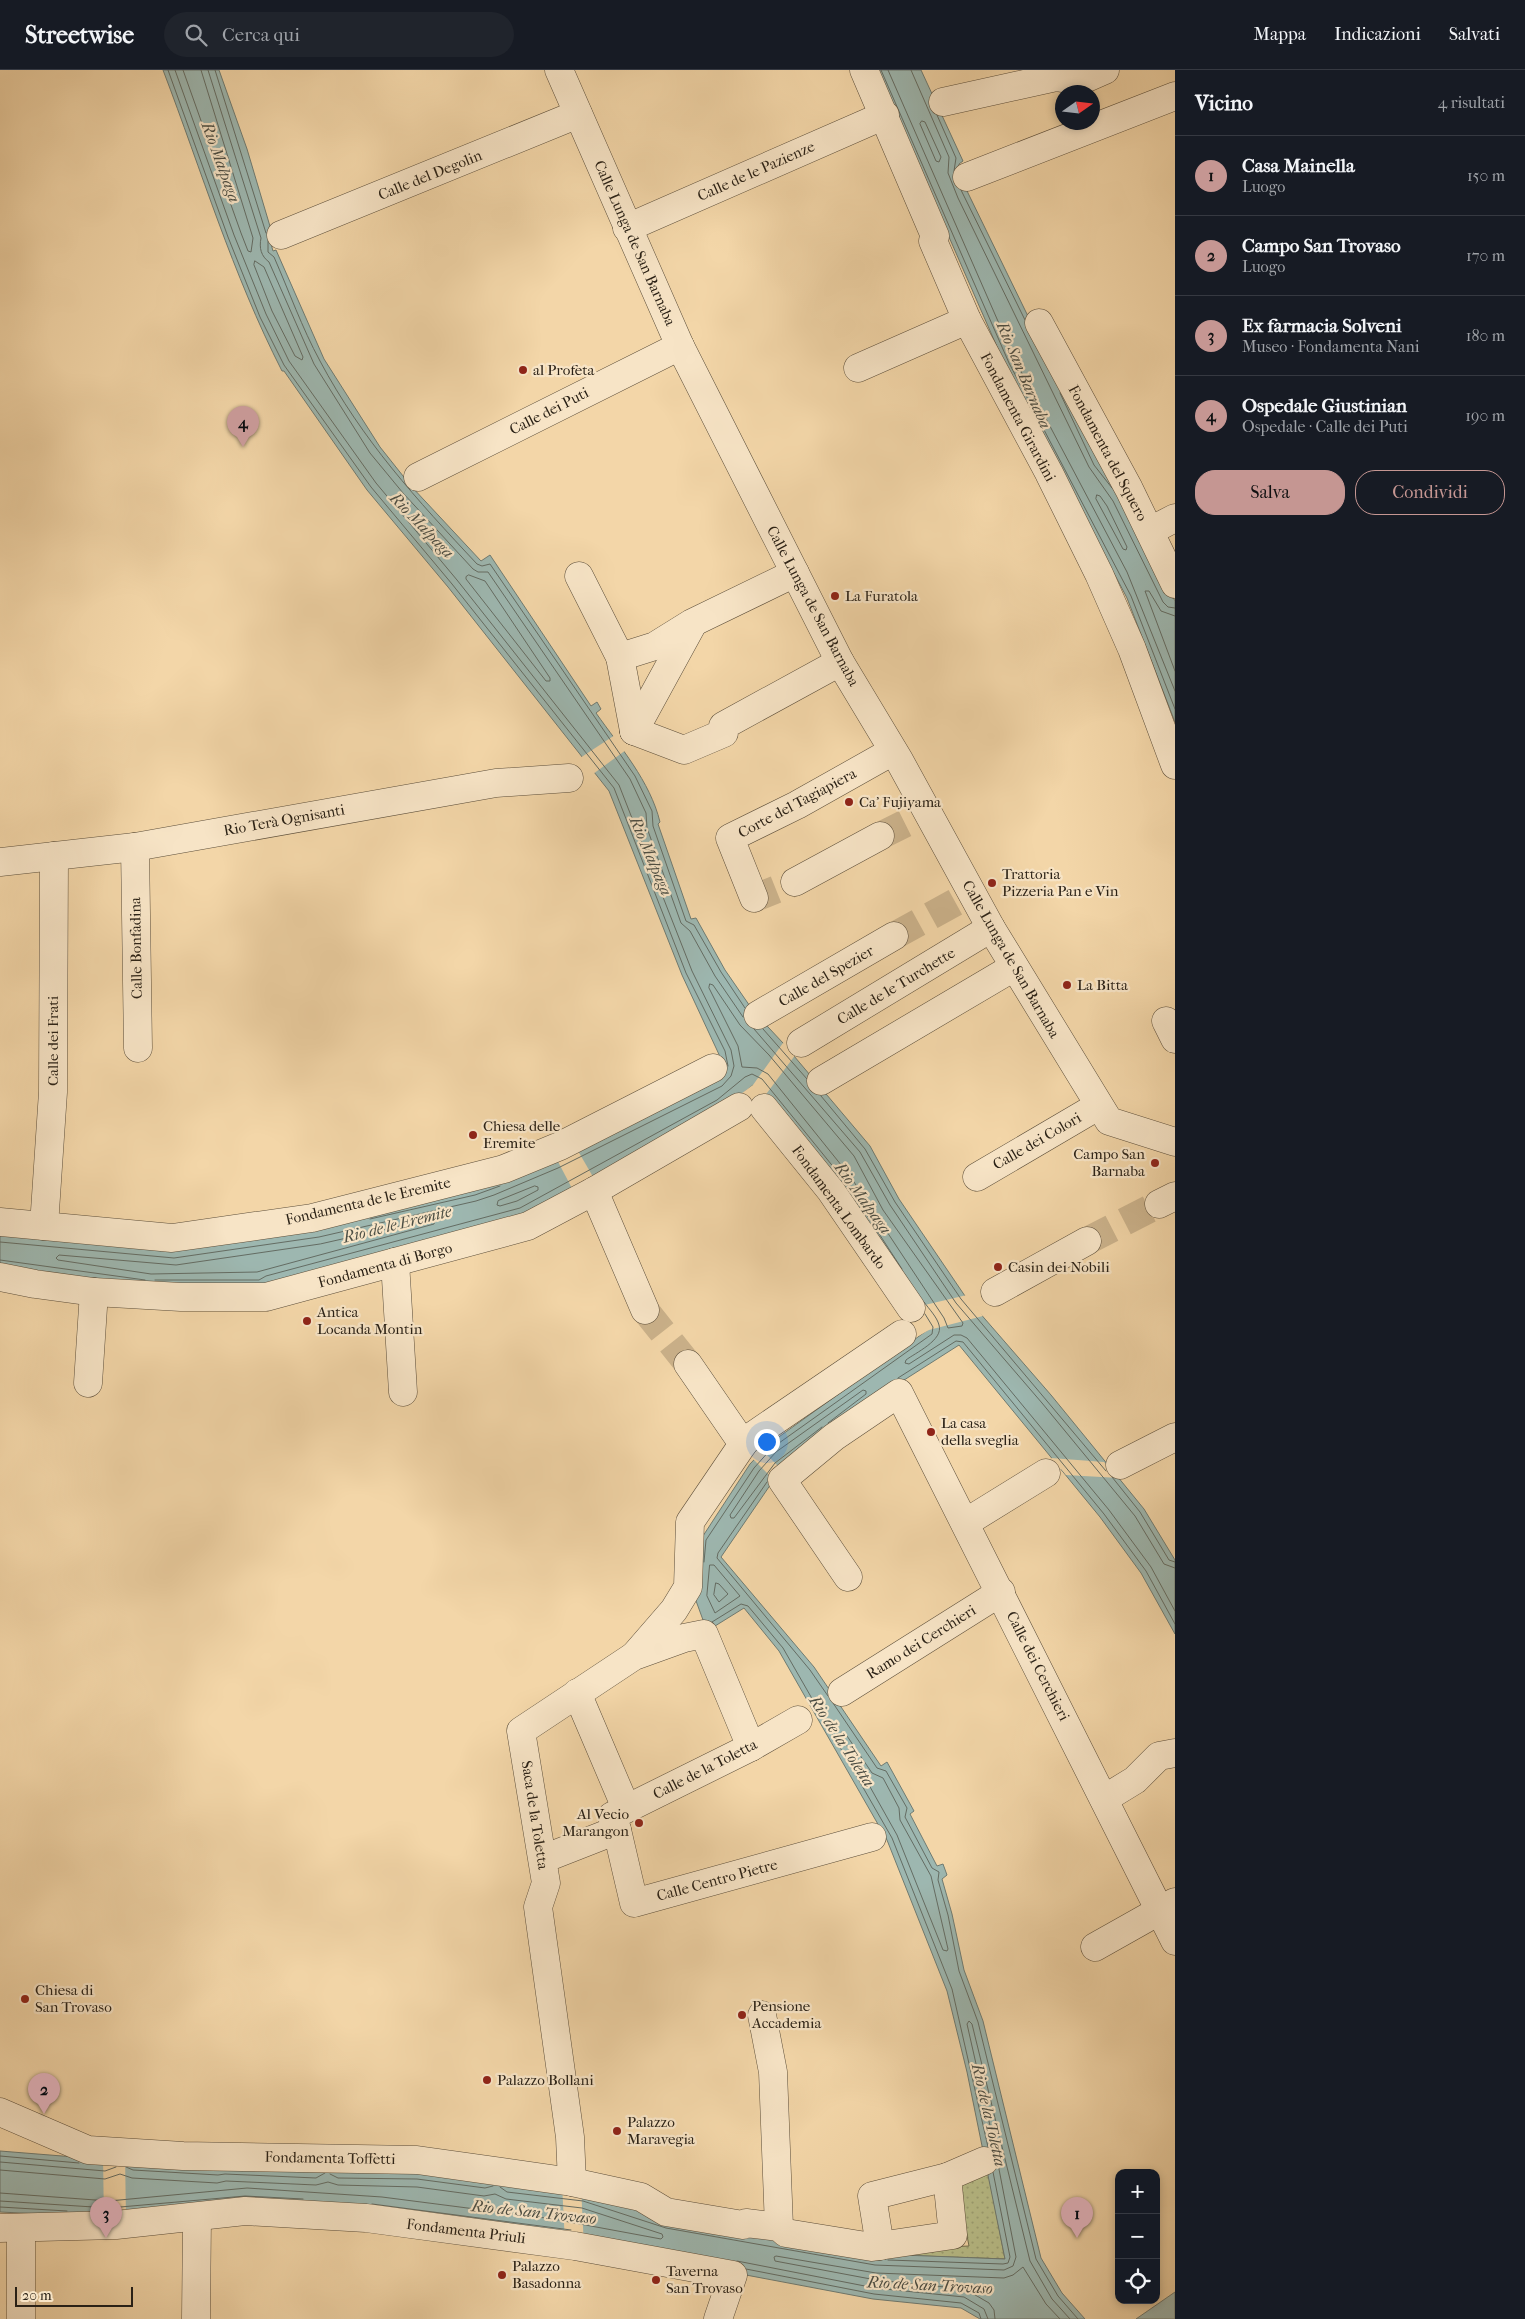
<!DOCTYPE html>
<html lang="it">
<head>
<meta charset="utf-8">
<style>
  :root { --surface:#171b24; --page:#20242c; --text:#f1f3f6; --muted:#9ea1a6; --line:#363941; --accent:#c59692 }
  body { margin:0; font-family:"IM FELL French Canon",serif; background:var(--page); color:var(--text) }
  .controls { position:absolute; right:15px; bottom:15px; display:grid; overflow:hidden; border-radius:10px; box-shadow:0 2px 8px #0003 }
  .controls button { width:45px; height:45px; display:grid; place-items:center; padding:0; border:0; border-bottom:1px solid var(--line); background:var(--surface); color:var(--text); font:25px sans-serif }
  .compass { position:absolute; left:1055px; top:15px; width:45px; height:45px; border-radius:50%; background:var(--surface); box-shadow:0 2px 8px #0003; rotate:76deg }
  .scale { position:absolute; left:15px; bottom:12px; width:118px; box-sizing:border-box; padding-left:5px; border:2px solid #2a2116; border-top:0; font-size:14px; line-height:18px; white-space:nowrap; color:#2a2116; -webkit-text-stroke:4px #f7e4c6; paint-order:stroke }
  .you { position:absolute; left:766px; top:1371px; width:18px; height:18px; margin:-12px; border:4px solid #fff; border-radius:50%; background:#1a73e8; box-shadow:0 0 0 8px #1a73e833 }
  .badge { display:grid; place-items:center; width:32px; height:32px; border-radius:50%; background:var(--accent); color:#111; font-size:16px; font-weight:700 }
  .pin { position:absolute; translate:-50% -41px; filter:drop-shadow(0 1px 2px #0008) }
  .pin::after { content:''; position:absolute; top:26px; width:18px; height:15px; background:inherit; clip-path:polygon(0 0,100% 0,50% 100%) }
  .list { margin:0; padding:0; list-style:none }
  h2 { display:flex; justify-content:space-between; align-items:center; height:65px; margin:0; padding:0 20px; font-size:21px }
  h2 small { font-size:16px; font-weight:400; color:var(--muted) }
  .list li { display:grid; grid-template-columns:32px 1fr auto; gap:15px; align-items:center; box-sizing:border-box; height:80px; padding:0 20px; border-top:1px solid var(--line) }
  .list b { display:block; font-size:19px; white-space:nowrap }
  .list p { margin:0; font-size:16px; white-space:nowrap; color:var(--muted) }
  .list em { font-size:16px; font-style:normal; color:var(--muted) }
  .actions { display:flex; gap:10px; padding:15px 20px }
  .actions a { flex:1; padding:11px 0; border:1px solid var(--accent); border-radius:20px; text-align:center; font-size:18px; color:var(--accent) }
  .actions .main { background:var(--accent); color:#111 }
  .icon { flex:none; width:28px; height:28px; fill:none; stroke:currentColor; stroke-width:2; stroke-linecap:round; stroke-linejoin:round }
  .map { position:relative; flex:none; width:1175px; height:2249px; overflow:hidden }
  header { display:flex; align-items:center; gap:30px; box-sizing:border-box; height:70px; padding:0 25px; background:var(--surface); border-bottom:1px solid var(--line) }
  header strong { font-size:24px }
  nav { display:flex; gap:28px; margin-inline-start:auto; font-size:18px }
  .search { width:350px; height:45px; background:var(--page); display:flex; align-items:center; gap:12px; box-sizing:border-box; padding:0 18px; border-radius:28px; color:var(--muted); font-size:19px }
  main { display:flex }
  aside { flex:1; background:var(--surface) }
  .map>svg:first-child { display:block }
</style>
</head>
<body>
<header>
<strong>Streetwise</strong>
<div class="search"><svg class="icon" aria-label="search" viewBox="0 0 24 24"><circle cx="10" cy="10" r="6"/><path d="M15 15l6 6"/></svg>Cerca qui</div>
<nav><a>Mappa</a><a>Indicazioni</a><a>Salvati</a></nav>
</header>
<main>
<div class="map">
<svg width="1175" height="2249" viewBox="0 0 1175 2249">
  <defs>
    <pattern id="grass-dots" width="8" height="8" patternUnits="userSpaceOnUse" patternTransform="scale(1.25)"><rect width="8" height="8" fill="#b9be89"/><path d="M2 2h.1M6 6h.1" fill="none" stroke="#9fa376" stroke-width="1.8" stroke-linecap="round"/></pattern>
  </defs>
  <rect width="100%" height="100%" fill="#f3d6a8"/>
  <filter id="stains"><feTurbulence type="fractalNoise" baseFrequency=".004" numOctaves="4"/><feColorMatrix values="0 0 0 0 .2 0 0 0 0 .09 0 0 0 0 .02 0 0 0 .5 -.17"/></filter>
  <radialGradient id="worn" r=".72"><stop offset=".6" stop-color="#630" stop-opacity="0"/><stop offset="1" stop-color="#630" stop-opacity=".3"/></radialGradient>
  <polygon fill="url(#grass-dots)" stroke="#727050" points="987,2096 1005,2189 896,2185 899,2179 969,2176 958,2119 963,2111"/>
  <g fill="#9db7b0" stroke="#6f7b72">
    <path d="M 163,0 L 219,0 L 247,79 L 272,163 L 281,171 L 271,174 L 273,181 L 276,180 L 324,289 L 380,377 L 411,416 L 481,491 L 490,485 L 591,636 L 597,632 L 601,639 L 596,643 C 620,677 650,711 660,752 L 658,754 L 691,849 L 696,848 L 725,900 L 754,942 L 783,973 L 870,1076 L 899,1129 L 965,1226 L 1051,1325 L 1144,1439 L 1175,1490 L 1175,1564 L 1141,1503 L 1100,1447 L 959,1275 L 901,1312 L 773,1411 L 721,1487 L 814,1597 L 881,1696 L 887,1692 L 914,1741 L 910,1744 L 937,1796 L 943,1794 L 947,1805 L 942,1809 L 952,1844 L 964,1900 L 983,1951 L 1041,2188 L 1062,2223 L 1085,2249 L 980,2249 L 961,2238 L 873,2229 L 550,2168 L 0,2142 L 0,2081 L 87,2088 L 107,2085 L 487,2107 L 877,2184 L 1005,2189 L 967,2002 L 947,1921 L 887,1770 L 779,1581 L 744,1538 L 707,1561 L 695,1528 L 701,1469 L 750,1394 L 769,1374 L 929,1259 L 753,1015 L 724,1039 L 524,1149 L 268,1217 L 157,1222 L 0,1201 L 0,1161 L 175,1177 L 474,1120 L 723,993 L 682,905 L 609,721 L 448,517 L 367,420 L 284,301 L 282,301 C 232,203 202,102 163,0 Z"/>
    <polygon points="876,0 921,0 963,91 959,94 959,101 968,123 1099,392 1123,426 1175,531 1175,652 1127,528 1005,295"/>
    <polygon points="1175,2222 1175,2249 1136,2249"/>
  </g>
  <g fill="#f3d6a8">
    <polygon points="615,665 626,680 593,704 580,688"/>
    <polygon points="783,973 787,974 796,984 764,1027 767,1037 752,1019 736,1032 734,1029 753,1015"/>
    <polygon points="574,1074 596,1112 575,1124 554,1084"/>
    <polygon points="967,1225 983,1246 929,1260 908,1272 926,1259 912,1238"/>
    <polygon points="761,1379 785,1403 776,1412 752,1388"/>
    <polygon points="1051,1388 1104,1392 1119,1408 1066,1405 1061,1399 1058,1400"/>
    <polygon points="125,2083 126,2151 104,2152 103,2087"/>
    <polygon points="562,2114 581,2117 584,2177 565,2173"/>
  </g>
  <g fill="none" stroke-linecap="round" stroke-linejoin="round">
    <g stroke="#646c63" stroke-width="1">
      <polyline points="168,0 228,167 260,247 284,295 371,417 452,514 614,718 686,903 725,981 728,996"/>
      <polyline points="183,0 241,163 248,181 251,182 253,168 201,0"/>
      <path d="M 208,0 L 261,168 C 259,178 261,186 269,192 L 314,294 L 370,383 L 403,423 L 473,499 L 478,502 L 488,502 L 630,709 L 646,743 L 647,758 L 681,853 L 690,861 L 715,906 L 743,947"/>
      <polyline points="215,0 266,163"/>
      <polyline points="881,0 1009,293 1131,526 1175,639"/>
      <polyline points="888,0 1015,290 1127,502 1175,621"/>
      <polyline points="911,0 949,87 948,103 958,128 1089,397 1113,431 1163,532 1168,537 1175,538"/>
      <polyline points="937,45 956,88 954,101"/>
      <polygon points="922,51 925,52 941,87 939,92 936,91 920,54"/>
      <polyline points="961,120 1025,250"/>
      <path d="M 268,171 L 268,182 L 274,187 C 289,221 302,258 320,291 C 362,370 417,430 477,494 L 482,496 L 490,494 L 635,706 L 652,741 L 653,756 L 686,851 L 694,855 L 721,902 L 745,938"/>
      <polygon points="255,191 264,197 303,287 302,290 295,286 272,241 254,195"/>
      <polyline points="1060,323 1094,395 1112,418"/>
      <polygon points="1097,425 1100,426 1107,436 1127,477 1126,480 1123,479 1096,429"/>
      <polygon points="469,505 485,511 550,608 550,611 546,611 466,509 466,507"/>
      <polyline points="1175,546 1161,541 1149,521 1145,521 1175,601"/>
      <polygon points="710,914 713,915 740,955 769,985 854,1086 883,1140 963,1253 962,1256 948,1258 944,1248 850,1106 768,1004 757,998 742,997 738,976 709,918"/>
      <polyline points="754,959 860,1082 890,1135 956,1233 1042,1333 1135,1446 1164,1494 1175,1498"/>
      <polyline points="763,959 807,1009"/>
      <polyline points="821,1026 865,1079 895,1132 961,1229 1106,1401"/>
      <polygon points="535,1116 538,1117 538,1120 517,1131 500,1136 497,1135 498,1131"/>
      <polyline points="370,1149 475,1125 500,1116"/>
      <polygon points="432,1149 435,1151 434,1154 257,1202 151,1204 58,1190 56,1188 59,1185 176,1195 320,1174"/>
      <polyline points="0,1172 174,1188 319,1167 476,1131 494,1125 558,1098 722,1016 731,1006 734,996 731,980 692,901 619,715 457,510 376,413 289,291 266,244 234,165 175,0"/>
      <polyline points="0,1190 145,1210"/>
      <polyline points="155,1210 259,1210 266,1206 520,1138 717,1030 745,1007 752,1004 762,1009 844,1110 902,1199"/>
      <path d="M 924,1232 C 929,1239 937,1247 939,1255 C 944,1270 915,1283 906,1290 L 905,1293 L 909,1294 L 954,1265 L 961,1265 L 967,1268 L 1109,1440 L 1151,1497 L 1175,1541"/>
      <polyline points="898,1308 956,1271 963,1272 1104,1444 1146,1501 1175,1554"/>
      <polyline points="822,1357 775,1393 734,1448 731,1448 730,1445 759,1401 776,1382 863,1320 866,1321 866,1324 828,1353"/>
      <polyline points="1112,1407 1140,1442 1169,1490 1175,1492"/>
      <polyline points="767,1412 718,1483 717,1488 810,1600 828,1626"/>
      <polyline points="704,1492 706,1470 754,1398 772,1378 932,1264 933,1257 925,1244"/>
      <polygon points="710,1495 714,1495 740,1526 715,1543 707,1526"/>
      <polygon points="716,1513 719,1514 728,1524 719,1532 714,1525"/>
      <polyline points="712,1552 741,1534 748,1536 783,1578 892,1768 952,1919 988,2077"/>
      <polyline points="833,1633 877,1698 886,1701 907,1738 905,1747 932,1798 939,1802 938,1810 948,1845 959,1901 978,1952 1036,2189 1058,2226 1078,2249"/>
      <polygon points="842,1662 845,1663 872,1703 883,1708 899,1738 900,1750 931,1806 948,1879 947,1881 943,1880 897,1765 841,1665"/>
      <polyline points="996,2082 967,1954 969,1951 972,1954 1030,2191 1052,2229 1070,2249"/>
      <polyline points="0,2086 79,2093"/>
      <polyline points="0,2092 105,2101 116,2097"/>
      <polyline points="126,2097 133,2100 218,2105 225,2104 316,2108 325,2103"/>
      <polyline points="0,2100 105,2109 120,2104 132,2108 217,2113 226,2111 316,2115 328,2112 338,2115 417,2117 484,2126 495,2124 506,2129 582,2138 662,2164 663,2167 661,2169 553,2149 382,2127 247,2118 109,2131 0,2123"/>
      <polyline points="330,2104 338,2108 417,2109 485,2118 493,2116"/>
      <polyline points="500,2117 507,2122 583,2131 666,2158 875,2195 1004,2200 1013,2196 1016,2187 998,2094"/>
      <polyline points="0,2131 109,2138 245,2126 303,2129"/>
      <polyline points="372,2134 571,2160"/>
      <polyline points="0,2137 67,2141"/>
      <polyline points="888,2190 1003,2194 1008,2193 1010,2187 993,2102"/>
      <polyline points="737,2191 875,2218 964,2227 984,2239 988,2249"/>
      <polyline points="746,2199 874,2224 961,2233 979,2243 981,2249"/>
      <polyline points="995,2249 994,2240 989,2233 965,2219 876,2210 775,2191 774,2187 776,2186 876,2203 1004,2208 1013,2205 1023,2197 1046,2234 1060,2249"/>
    </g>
    <g stroke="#cbb28b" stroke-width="28" stroke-dasharray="28 14" stroke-linecap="butt">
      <polyline points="880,766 922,745"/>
      <polyline points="750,830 795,812"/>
      <polyline points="894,866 965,827"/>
      <polyline points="1087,1171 1159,1134"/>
      <polyline points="645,1240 688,1294"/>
    </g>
    <defs>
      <g id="minor">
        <polyline points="559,0 680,276 840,592 899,690 991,858 1109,1051 1175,1072"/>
        <polyline points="864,0 935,166 933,171 967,250 1049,403 1099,504 1132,579 1175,695"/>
        <polyline points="943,32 1056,7 1080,11 1105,0"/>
        <polyline points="967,107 1175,26"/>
        <polyline points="627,158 885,45"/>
        <polyline points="281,165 578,44"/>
        <polyline points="1039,253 1129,419 1175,514"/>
        <polyline points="858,298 967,250"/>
        <polyline points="418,407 680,276"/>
        <polyline points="1150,461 1175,448"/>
        <polyline points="579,506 620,587 634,661"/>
        <polyline points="620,587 655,576 692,553 795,503"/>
        <polyline points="634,661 684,680 724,663 723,656 840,592"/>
        <polyline points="634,661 692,555"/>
        <polyline points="135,777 138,978"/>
        <polyline points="0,792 135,777 496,713 569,708"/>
        <polyline points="795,812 880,766"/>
        <polyline points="754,828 730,768 797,735 893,681"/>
        <polyline points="758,945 894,866"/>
        <polyline points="1166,951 1175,969"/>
        <polyline points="801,973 991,858"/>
        <polyline points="821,1011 1014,897"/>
        <polyline points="764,1038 831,1121 911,1238"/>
        <polyline points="977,1107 1098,1036"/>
        <polyline points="594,1121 645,1240"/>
        <polyline points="1159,1134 1175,1126"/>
        <polyline points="0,1152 172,1168 312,1148 504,1099 560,1076 713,998"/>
        <polyline points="44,1156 53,1022 54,786"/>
        <polyline points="395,1192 403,1322"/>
        <polyline points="0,1207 35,1214 94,1222 181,1227 266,1227 528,1156 594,1121 739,1037"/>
        <polyline points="995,1222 1087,1171"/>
        <polyline points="688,1294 743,1374"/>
        <polyline points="88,1313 94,1222"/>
        <polyline points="1120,1395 1175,1367"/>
        <polyline points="965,1453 1046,1403"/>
        <polyline points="848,1507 782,1410 834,1367 899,1323 1175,1871"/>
        <polyline points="635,1585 674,1540 688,1517 690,1452 745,1371 902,1264"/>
        <polyline points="842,1622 1001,1522"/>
        <polyline points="577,1623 626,1738"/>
        <polyline points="1104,1729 1135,1710 1159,1686 1175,1683"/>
        <polyline points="617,1760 634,1833 872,1767"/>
        <polyline points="543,1789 617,1760 612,1746 751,1677 798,1650"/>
        <polyline points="1095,1877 1175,1832"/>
        <polyline points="762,1945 773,2002 779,2157"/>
        <polyline points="0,2042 88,2080 183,2086 417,2090 572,2112 641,2127 666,2142 743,2155 746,2153 779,2157 786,2163 872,2177 953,2165 947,2107 984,2091"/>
        <polyline points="572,2112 570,2067 538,1837 546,1813 521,1661 634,1586 684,1568 704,1564 751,1677"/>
        <polyline points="0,2158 116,2155 245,2141 366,2148 575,2176 733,2205 718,2249"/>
        <polyline points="21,2158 21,2249"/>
        <polyline points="880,2176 872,2126 947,2107"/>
        <polyline points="196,2249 197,2147"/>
      </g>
    </defs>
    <use href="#minor" stroke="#5c4e3a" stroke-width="29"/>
    <use href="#minor" stroke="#f7e4c6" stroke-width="28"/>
  </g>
  <g fill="#8f2418" stroke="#f7e4c6" stroke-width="2">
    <circle cx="523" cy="300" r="5"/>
    <circle cx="835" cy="526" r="5"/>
    <circle cx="849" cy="732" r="5"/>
    <circle cx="992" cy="813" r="5"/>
    <circle cx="1067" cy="915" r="5"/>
    <circle cx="473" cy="1065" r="5"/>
    <circle cx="1155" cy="1093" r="5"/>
    <circle cx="998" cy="1197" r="5"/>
    <circle cx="307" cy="1251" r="5"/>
    <circle cx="931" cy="1362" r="5"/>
    <circle cx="639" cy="1753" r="5"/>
    <circle cx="25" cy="1929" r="5"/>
    <circle cx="742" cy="1945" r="5"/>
    <circle cx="487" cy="2010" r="5"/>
    <circle cx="617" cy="2061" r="5"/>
    <circle cx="502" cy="2205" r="5"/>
    <circle cx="656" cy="2210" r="5"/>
  </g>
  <g text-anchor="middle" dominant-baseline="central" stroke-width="4.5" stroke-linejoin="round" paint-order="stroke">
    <g font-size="15" fill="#2a2116" stroke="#f7e4c6">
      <text transform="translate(756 101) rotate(-24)">Calle de le Pazienze</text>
      <text transform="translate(430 105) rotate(-22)">Calle del Degolin</text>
      <text transform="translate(635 173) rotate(66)">Calle Lunga de San Barnaba</text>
      <text transform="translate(549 341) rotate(-27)">Calle dei Puti</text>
      <text transform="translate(1018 347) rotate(62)">Fondamenta Girardini</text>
      <text transform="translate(1108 383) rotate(62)">Fondamenta del Squero</text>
      <text transform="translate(813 536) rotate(62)">Calle Lunga de San Barnaba</text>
      <text transform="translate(797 733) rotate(-28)">Corte del Tagiapiera</text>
      <text transform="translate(284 750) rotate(-10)">Rio Terà Ognisanti</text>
      <text transform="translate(136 878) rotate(-91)">Calle Bonfadina</text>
      <text transform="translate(1011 889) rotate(60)">Calle Lunga de San Barnaba</text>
      <text transform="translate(826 906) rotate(-30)">Calle del Spezier</text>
      <text transform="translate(896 916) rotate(-31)">Calle de le Turchette</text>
      <text transform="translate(53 971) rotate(-90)">Calle dei Frati</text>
      <text transform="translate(1037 1071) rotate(-30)">Calle dei Colori</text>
      <text transform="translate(368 1131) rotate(-13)">Fondamenta de le Eremite</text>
      <text transform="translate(839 1137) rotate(54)">Fondamenta Lombardo</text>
      <text transform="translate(385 1195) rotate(-15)">Fondamenta di Borgo</text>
      <text transform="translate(921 1572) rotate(-32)">Ramo dei Cerchieri</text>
      <text transform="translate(1038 1596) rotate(63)">Calle dei Cerchieri</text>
      <text transform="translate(705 1699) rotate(-27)">Calle de la Toletta</text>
      <text transform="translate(535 1745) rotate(81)">Saca de la Toletta</text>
      <text transform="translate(717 1810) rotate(-15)">Calle Centro Pietre</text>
      <text transform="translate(330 2088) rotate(1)">Fondamenta Toffetti</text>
      <text transform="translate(466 2161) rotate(7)">Fondamenta Priuli</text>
    </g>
    <g font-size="15" fill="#2a2116" stroke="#f7e4c6" text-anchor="start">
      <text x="533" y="300">al Profeta</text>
      <text x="845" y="526">La Furatola</text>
      <text x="859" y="732">Ca' Fujiyama</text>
      <text x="1002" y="804">Trattoria<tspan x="1002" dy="17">Pizzeria Pan e Vin</tspan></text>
      <text x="1077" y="915">La Bitta</text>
      <text x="483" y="1056">Chiesa delle<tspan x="483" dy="17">Eremite</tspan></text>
      <text x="1145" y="1084" text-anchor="end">Campo San<tspan x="1145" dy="17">Barnaba</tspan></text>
      <text x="1008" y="1197">Casin dei Nobili</text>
      <text x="317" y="1242">Antica<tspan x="317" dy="17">Locanda Montin</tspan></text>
      <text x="941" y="1353">La casa<tspan x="941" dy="17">della sveglia</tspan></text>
      <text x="629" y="1744" text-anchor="end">Al Vecio<tspan x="629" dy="17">Marangon</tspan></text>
      <text x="35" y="1920">Chiesa di<tspan x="35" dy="17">San Trovaso</tspan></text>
      <text x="752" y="1936">Pensione<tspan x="752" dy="17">Accademia</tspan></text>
      <text x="497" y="2010">Palazzo Bollani</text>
      <text x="627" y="2052">Palazzo<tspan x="627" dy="17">Maravegia</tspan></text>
      <text x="512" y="2196">Palazzo<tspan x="512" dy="17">Basadonna</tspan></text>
      <text x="666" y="2201">Taverna<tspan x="666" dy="17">San Trovaso</tspan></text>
    </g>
    <g font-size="16" font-style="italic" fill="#4c4e44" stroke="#f7e4c6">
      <text transform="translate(221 92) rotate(70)">Rio Malpaga</text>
      <text transform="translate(1024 305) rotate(67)">Rio San Barnaba</text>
      <text transform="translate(422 455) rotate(46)">Rio Malpaga</text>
      <text transform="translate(651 786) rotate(67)">Rio Malpaga</text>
      <text transform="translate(863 1128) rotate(54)">Rio Malpaga</text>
      <text transform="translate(397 1154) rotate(-14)">Rio de le Eremite</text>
      <text transform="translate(842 1671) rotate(57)">Rio de la Toletta</text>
      <text transform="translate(989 2045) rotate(77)">Rio de la Toletta</text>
      <text transform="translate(534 2142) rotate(6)">Rio de San Trovaso</text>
      <text transform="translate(930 2215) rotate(3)">Rio de San Trovaso</text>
    </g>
  </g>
  <rect width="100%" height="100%" filter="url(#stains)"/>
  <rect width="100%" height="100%" fill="url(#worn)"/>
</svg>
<div class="controls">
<button>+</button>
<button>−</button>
<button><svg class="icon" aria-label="locate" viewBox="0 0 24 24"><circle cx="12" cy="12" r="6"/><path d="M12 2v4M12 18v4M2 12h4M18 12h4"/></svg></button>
</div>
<svg class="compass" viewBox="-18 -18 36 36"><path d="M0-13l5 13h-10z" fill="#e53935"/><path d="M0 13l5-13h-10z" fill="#9ea1a6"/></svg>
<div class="scale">20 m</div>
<div class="you"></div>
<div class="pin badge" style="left:1077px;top:2168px">1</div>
<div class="pin badge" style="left:44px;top:2044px">2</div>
<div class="pin badge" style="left:106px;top:2168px">3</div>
<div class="pin badge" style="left:243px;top:377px">4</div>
</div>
<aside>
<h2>Vicino<small>4 risultati</small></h2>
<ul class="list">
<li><span class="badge">1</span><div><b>Casa Mainella</b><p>Luogo</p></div><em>150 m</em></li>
<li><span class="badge">2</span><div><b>Campo San Trovaso</b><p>Luogo</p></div><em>170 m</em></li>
<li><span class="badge">3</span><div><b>Ex farmacia Solveni</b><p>Museo · Fondamenta Nani</p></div><em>180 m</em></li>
<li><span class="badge">4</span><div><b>Ospedale Giustinian</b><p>Ospedale · Calle dei Puti</p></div><em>190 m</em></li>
</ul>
<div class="actions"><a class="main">Salva</a><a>Condividi</a></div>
</aside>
</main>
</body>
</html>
